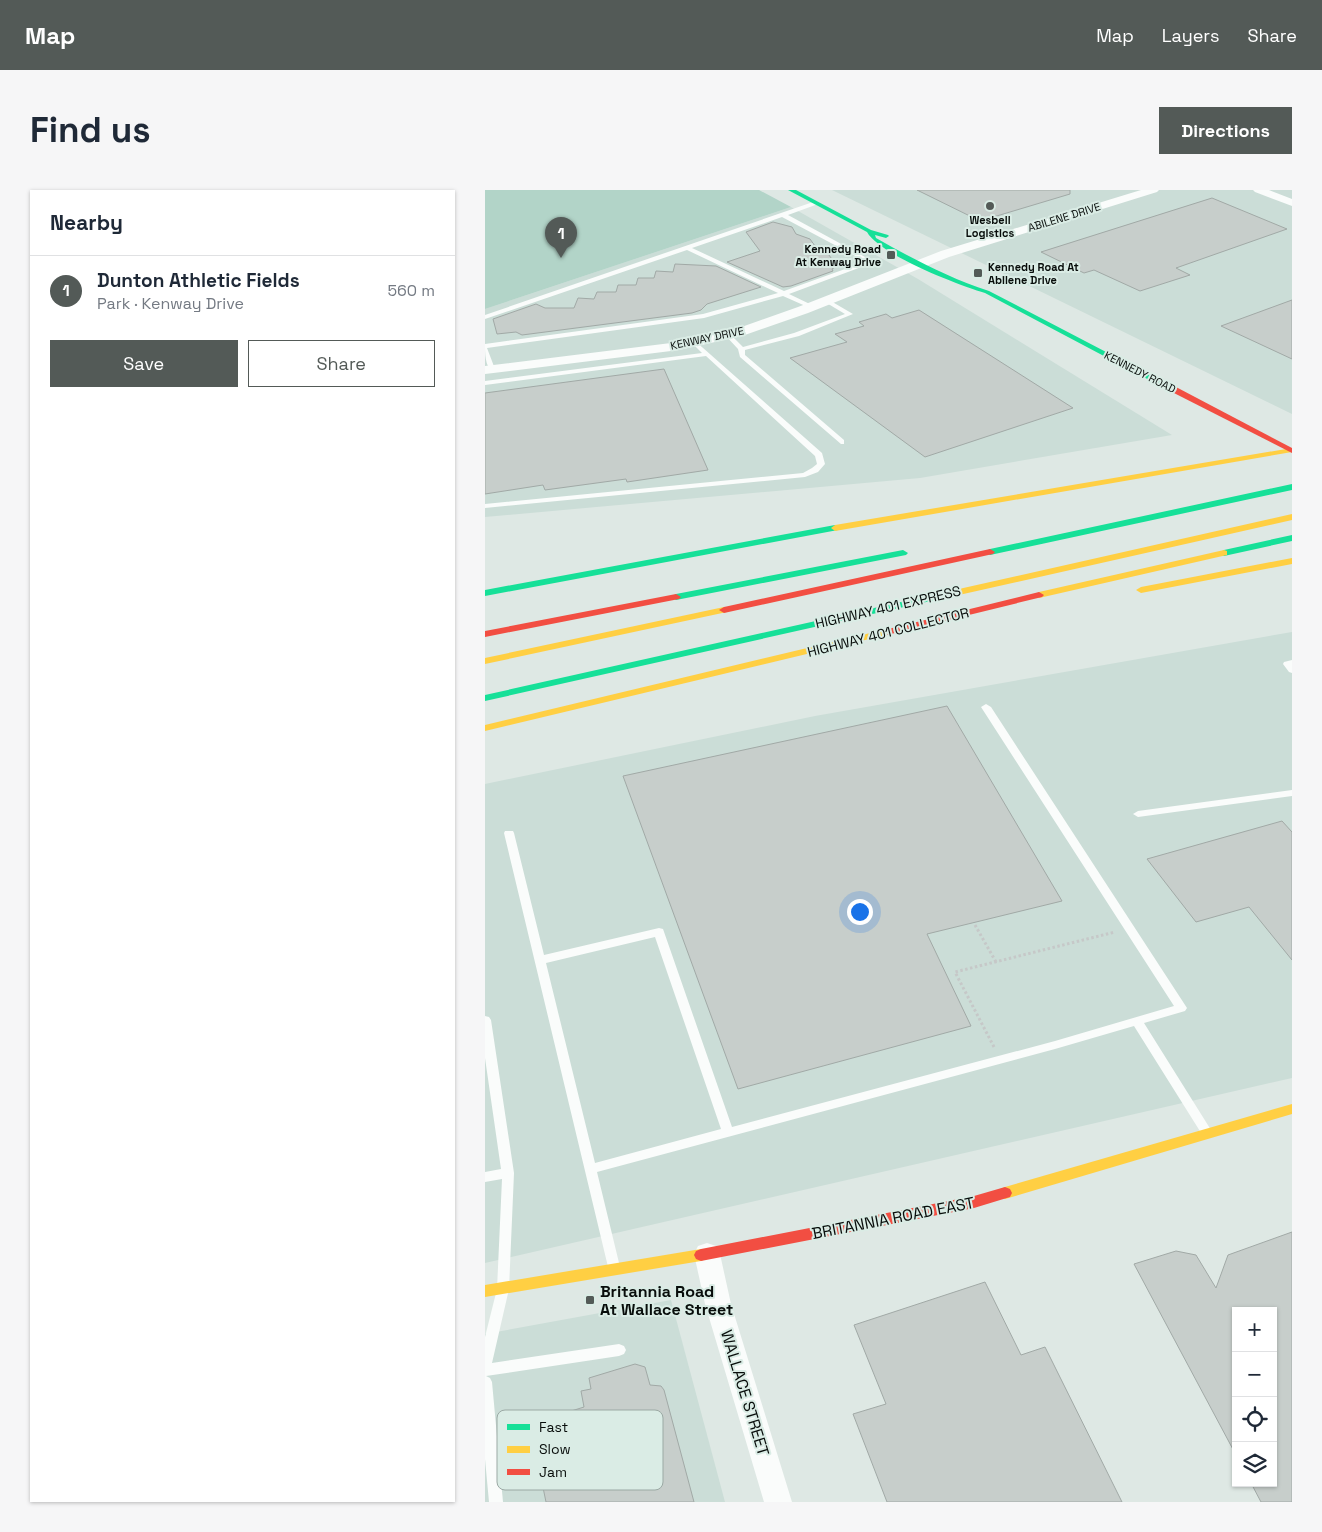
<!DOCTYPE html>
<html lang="en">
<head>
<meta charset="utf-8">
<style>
  :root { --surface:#fff; --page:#f6f6f7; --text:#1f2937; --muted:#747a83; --line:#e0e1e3; --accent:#535a57 }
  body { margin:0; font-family:"Space Grotesk",sans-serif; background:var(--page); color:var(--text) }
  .controls { position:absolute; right:15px; bottom:15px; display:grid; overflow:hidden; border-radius:0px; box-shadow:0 1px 4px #0004 }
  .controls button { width:45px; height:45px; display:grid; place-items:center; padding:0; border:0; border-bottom:1px solid var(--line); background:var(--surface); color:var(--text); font:25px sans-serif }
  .you { position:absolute; left:374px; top:721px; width:18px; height:18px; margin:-12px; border:4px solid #fff; border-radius:50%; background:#1a73e8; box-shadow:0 0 0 8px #1a73e833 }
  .badge { display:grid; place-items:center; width:32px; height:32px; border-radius:50%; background:var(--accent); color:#fff; font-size:16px; font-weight:700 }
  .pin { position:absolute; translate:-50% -41px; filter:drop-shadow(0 1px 2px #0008) }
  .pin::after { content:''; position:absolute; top:26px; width:18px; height:15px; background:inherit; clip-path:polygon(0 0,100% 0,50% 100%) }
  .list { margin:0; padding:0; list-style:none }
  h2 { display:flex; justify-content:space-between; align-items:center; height:65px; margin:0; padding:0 20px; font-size:21px }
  h2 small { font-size:16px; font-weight:400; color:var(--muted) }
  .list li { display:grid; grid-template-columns:32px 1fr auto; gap:15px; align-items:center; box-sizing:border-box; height:70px; padding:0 20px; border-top:1px solid var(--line) }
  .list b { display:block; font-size:19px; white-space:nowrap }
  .list p { margin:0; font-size:16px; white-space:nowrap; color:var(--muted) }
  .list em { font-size:16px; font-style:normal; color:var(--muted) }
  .actions { display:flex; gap:10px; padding:15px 20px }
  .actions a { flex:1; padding:11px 0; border:1px solid var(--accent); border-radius:0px; text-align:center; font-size:18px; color:var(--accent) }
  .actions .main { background:var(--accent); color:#fff }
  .icon { flex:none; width:28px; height:28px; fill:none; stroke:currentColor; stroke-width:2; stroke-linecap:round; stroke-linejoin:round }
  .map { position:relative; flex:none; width:807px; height:1312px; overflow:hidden; border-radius:0px }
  header { display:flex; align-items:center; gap:30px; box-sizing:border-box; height:70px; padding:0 25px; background:var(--accent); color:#fff }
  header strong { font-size:24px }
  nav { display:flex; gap:28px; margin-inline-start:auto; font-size:18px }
  .intro { display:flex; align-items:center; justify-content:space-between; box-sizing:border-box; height:120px; padding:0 30px }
  h1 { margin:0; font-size:35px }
  .button { padding:12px 22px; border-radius:0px; background:var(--accent); color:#fff; font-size:18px; font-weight:700 }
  main { display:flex; gap:30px; padding:0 30px }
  aside { flex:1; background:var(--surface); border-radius:0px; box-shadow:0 1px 4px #0004 }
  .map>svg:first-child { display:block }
</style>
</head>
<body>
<header>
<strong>Map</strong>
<nav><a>Map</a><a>Layers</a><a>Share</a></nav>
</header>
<div class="intro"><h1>Find us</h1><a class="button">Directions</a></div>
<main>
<aside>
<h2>Nearby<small></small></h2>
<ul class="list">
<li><span class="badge">1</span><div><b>Dunton Athletic Fields</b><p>Park · Kenway Drive</p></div><em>560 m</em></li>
</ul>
<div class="actions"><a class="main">Save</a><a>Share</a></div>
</aside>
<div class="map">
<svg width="807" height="1312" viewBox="0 0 807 1312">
  <rect width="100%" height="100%" fill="#dee8e4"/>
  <g fill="#cbddd7">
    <polygon points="347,0 807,0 807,224"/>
    <polygon points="306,17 433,89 687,245 435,288 0,327 0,119"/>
    <polygon points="807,442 807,888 0,1073 0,594 330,526"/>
    <polygon points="186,1110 240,1312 0,1312 0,1144"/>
  </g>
  <polygon fill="#b2d4c8" points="0,0 274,0 306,17 0,119"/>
  <g fill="#c7cecb" stroke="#a1a9a6">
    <polygon points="432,0 585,0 585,4 495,31"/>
    <polygon points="727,8 802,39 691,78 705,85 655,101 609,80 599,83 556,62"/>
    <polygon points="288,32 307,37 311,44 325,49 330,56 341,61 352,76 347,79 348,81 306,96 298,97 242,72 275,61 261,42"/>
    <polygon points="190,74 231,76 276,97 222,114 216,120 207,123 37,145 31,142 12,144 8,129 51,114 60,118 89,118 93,108 109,109 112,102 131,102 133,95 151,95 153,88 169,88 171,81 188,82"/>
    <polygon points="807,110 807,169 736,136"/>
    <polygon points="434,120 588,218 440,267 305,168 362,152 350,144 379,136 374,132 401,124 407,128"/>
    <polygon points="179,179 223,280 142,292 141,289 60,300 58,295 0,304 0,203"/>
    <polygon points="462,516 577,711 442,744 486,836 253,899 138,586"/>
    <polygon points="797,631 807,642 807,770 764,717 711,732 662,669"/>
    <polygon points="807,1042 807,1312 776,1312 766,1293 788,1293 788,1121 751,1121 751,1265 649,1074 691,1061 711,1065 731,1098 743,1065"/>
    <polygon points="500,1092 536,1165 560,1157 637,1312 402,1312 368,1224 401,1214 369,1135"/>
    <polygon points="150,1174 160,1177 165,1195 176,1196 179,1200 209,1312 61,1312 45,1234 99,1217 96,1201 106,1199 104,1188"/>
  </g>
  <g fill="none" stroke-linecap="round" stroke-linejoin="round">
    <g stroke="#c6c8c8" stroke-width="3" stroke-dasharray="2.5 2.5" stroke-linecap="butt">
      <polyline points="490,735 511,772"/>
      <polyline points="509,857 470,782 630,742"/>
    </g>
    <g fill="#fafcfb" fill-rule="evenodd">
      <path d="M 331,11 L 333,12 L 333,14 L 303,25 L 382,68 L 379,76 L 304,104 L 329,116 L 329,118 L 325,118 L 298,106 L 219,128 L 2,158 L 10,179 L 7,181 C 0,176 0,163 0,154 L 218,124 L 293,103 L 202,60 L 0,129 L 0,125 ZM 297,27 L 376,69 L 374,74 L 299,101 L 207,58 Z"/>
      <polygon points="340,110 344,110 368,124 314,146 260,160 260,165 359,250 359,254 356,254 255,167 253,159 240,145 245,144 258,157 309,143 360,124 340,112"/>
      <polygon points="209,150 337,263 340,274 333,282 320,287 0,318 0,314 318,283 327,278 332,274 330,266 221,166 0,195 0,191 217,163 206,152"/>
      <polygon points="807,470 807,483 804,482 798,474 799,472"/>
      <path d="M 501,514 L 506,517 L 702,818 L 700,821 L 659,833 L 726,940 L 728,943 L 726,946 L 722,948 L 718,946 L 649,836 L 570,859 L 112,982 L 135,1077 L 134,1081 L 129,1083 L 124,1081 L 19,643 L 20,641 L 28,641 L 29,643 L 59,765 L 174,738 L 178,739 L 247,937 L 570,851 L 689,816 L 496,517 ZM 170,747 L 236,939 L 110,973 L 61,773 Z"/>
      <polygon points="807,600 807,606 653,627 648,624 653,621"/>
      <polygon points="0,826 4,827 6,830 29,983 24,1099 7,1173 134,1154 139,1156 141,1160 139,1164 134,1166 1,1186 5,1188 7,1192 18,1312 4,1312 0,1269 0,1147 12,1099 17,989 0,992 0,982 16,979 0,868"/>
    </g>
    <g fill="#fafcfb" fill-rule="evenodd">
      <polygon points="656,0 674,0 672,2 464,67 323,123 257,146 194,160 0,184 0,176 194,152 248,140 313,117 456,61"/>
      <polygon points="768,0 784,0 807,9 807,16 770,2"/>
      <polygon points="222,1053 231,1056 235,1064 246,1114 307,1312 279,1312 220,1114 209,1064 213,1056"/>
    </g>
    <g fill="#16e098" fill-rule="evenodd">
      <path d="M 303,0 L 311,0 L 386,40 L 403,45 L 404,46 L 401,48 L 390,45 L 391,48 C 428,69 464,88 504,101 L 692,199 L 685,201 L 500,103 C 473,95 395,65 382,42 Z"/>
      <polygon points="807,294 807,300 505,365 500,362 505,359"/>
      <polygon points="350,335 353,336 353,340 0,406 0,400"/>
      <polygon points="807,345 807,351 739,366 734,363 739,360"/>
      <polygon points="418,360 423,363 421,365 191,410 186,407 191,404"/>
      <polygon points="465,401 470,404 468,406 0,511 0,505"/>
    </g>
    <g fill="#ffcf43" fill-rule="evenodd">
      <polygon points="807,258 807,262 350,341 346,338 350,335"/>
      <polygon points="807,324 807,330 465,407 460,404 465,401"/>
      <polygon points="739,360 742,361 742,365 554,408 549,405 554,402"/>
      <polygon points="807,368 807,374 656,403 651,400 656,397"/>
      <polygon points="239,417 242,418 242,422 0,474 0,468"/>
      <polygon points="402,439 405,440 407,442 405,444 0,541 0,535"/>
      <polygon points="807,914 807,924 520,1009 515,1007 513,1003 515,999 520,997"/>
      <polygon points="216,1059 221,1061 223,1065 221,1069 216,1071 0,1107 0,1095"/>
    </g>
    <g fill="#f24e42" fill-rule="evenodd">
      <polygon points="685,197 691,197 807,258 807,263 685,201"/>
      <polygon points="505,359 510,362 508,364 239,423 234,420 239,417"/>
      <polygon points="554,402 559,405 557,407 402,445 397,442 399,440"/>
      <polygon points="191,404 196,407 194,409 0,447 0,441"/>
      <polygon points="520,997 525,999 527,1003 525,1007 489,1018 216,1071 211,1069 209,1065 211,1061 216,1059 489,1006"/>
    </g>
  </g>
  <g fill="#535a57" stroke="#daece5" stroke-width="2">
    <circle cx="505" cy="16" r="5"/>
    <rect x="401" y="60" width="10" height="10" rx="2.5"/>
    <rect x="488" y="78" width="10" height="10" rx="2.5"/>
    <rect x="100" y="1105" width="10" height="10" rx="2.5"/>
  </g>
  <g text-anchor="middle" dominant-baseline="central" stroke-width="4" stroke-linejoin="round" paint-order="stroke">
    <g font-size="11" fill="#080d0b" stroke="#daece5">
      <text transform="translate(579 27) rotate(-17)">ABILENE DRIVE</text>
      <text transform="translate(222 148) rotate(-12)">KENWAY DRIVE</text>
      <text transform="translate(655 182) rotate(27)">KENNEDY ROAD</text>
    </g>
    <g font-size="11" font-weight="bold" fill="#080d0b" stroke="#daece5">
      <text x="505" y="30">Wesbell<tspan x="505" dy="13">Logistics</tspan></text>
      <text x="396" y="59" text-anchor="end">Kennedy Road<tspan x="396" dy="13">At Kenway Drive</tspan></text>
      <text x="503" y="77" text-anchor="start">Kennedy Road At<tspan x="503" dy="13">Abilene Drive</tspan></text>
    </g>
    <g font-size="14" fill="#080d0b" stroke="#daece5">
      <text transform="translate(403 417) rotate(-13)">HIGHWAY 401 EXPRESS</text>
      <text transform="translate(403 442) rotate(-14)">HIGHWAY 401 COLLECTOR</text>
    </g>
    <g font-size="16" fill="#080d0b" stroke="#daece5">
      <text transform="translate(408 1028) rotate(-11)">BRITANNIA ROAD EAST</text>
      <text transform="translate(260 1203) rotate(73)">WALLACE STREET</text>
    </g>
    <g font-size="16" font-weight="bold" fill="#080d0b" stroke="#daece5" text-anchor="start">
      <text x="115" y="1101">Britannia Road<tspan x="115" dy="18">At Wallace Street</tspan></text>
    </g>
  </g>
  <rect x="12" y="1220" width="166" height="80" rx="8" fill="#daece5" stroke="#9ba9a4" stroke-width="1"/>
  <rect x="22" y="1234" width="23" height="6" fill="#16e098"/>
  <rect x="22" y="1256" width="23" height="7" fill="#ffcf43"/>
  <rect x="22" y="1279" width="23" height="6" fill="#f24e42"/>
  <g font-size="14" fill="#080d0b">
    <text x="54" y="1242">Fast</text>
    <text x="54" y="1264">Slow</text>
    <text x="54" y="1287">Jam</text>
  </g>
</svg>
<div class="controls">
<button>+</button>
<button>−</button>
<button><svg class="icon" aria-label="locate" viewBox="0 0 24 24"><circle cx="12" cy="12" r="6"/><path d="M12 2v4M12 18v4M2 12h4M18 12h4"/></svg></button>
<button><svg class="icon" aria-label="layers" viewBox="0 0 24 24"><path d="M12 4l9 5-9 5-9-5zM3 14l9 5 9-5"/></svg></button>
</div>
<div class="you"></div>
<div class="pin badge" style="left:76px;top:68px">1</div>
</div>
</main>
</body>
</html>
